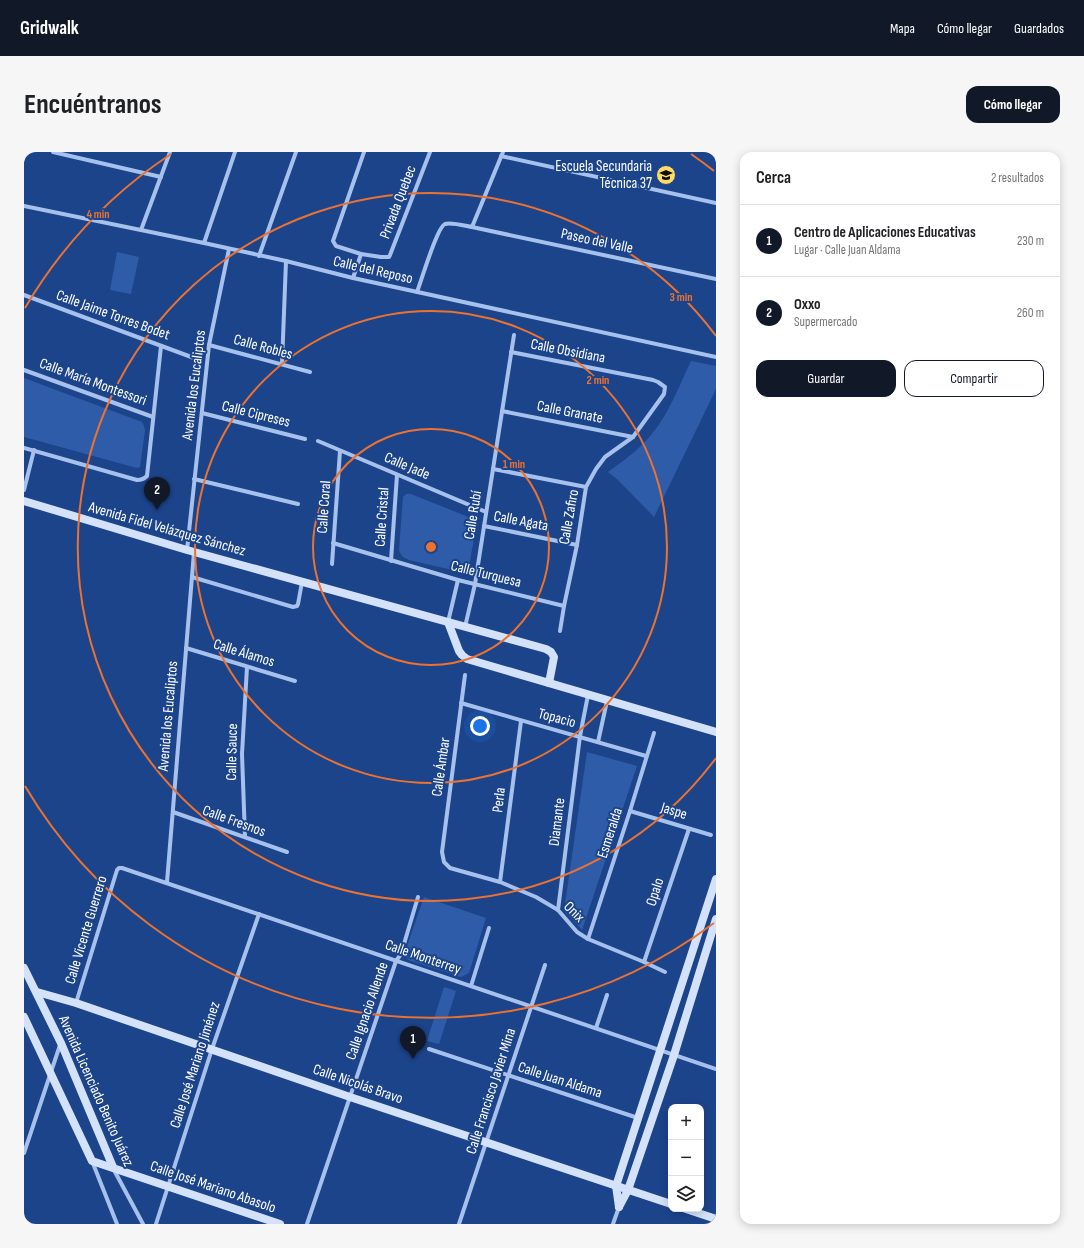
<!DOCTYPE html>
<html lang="es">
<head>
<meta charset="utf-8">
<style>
  :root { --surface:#fff; --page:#f6f6f6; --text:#202124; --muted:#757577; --line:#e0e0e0; --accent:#111827 }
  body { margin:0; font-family:"Sofia Sans Condensed",sans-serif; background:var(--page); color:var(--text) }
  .controls { position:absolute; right:12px; bottom:12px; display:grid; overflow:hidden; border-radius:8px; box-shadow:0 2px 10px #0003 }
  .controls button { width:36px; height:36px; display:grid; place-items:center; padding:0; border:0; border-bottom:1px solid var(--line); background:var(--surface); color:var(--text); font:20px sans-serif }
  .you { position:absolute; left:456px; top:574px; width:14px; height:14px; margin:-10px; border:3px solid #fff; border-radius:50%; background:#1a73e8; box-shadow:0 0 0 6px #1a73e833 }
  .badge { display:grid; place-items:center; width:26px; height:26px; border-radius:50%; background:var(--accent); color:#fff; font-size:13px; font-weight:700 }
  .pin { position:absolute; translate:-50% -33px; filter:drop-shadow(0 1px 2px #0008) }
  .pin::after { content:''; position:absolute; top:21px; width:14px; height:12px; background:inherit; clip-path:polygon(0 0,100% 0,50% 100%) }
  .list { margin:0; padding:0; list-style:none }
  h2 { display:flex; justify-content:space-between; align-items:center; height:52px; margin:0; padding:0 16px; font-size:17px }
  h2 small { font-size:13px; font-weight:400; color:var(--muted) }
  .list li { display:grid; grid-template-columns:26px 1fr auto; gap:12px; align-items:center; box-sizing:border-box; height:72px; padding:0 16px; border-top:1px solid var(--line) }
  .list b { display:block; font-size:15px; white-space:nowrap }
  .list p { margin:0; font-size:13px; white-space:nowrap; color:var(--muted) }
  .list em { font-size:13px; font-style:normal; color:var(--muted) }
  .actions { display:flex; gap:8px; padding:12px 16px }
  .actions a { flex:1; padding:9px 0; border:1px solid var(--accent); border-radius:12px; text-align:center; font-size:14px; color:var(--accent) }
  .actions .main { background:var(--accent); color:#fff }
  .icon { flex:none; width:22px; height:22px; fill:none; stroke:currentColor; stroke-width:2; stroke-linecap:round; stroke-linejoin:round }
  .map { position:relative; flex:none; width:692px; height:1072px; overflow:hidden; border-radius:12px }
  header { display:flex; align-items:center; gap:24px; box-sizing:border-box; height:56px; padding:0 20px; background:var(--accent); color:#fff }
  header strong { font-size:19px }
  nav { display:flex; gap:22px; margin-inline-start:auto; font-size:14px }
  .intro { display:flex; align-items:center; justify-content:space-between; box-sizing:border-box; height:96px; padding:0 24px }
  h1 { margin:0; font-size:28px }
  .button { padding:10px 18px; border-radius:12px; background:var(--accent); color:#fff; font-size:14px; font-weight:700 }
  main { display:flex; gap:24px; padding:0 24px }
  aside { flex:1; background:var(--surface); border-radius:12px; box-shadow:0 2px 10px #0003 }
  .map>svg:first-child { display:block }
</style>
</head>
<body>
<header>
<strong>Gridwalk</strong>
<nav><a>Mapa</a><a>Cómo llegar</a><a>Guardados</a></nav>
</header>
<div class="intro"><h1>Encuéntranos</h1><a class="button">Cómo llegar</a></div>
<main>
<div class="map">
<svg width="692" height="1072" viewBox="0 0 692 1072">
  <rect width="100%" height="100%" fill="#1c448b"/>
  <g fill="#2f5ca9">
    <polygon points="93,100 115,105 107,142 86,138"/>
    <path d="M 667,209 L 692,214 L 692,237 L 630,365 L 594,328 L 584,320 C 599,309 615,298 627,283 C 645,262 655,234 667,209 Z"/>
    <polygon points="0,226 118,270 120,274 121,278 116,315 113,316 0,285"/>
    <path d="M 382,342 L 387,342 L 447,366 L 451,369 L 452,376 L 445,414 C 444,419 442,420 437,420 L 385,408 L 379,405 L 376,401 L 375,398 L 379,345 Z"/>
    <polygon points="563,600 613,614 558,778 540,759"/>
    <polygon points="400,745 462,766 445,821 437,825 384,808 381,800"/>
    <polygon points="420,835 432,839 415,892 403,889"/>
  </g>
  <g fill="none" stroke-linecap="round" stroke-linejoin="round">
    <g stroke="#a7c1ed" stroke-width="4">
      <polyline points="29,0 137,25"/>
      <polyline points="340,0 309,89 312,94 337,102 357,105 365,105 366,103 406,0"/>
      <polyline points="477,4 692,51"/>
      <polyline points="0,54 180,91 262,109 329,126 692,205"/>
      <polyline points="448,75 479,0"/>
      <polyline points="117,78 146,0"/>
      <polyline points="180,91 211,0"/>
      <polyline points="235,104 272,0"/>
      <polyline points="329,126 337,102"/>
      <path d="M 393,140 C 397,130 413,75 421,72 C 427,70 442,74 448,75 L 692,127"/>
      <polyline points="0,143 170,206"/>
      <polyline points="185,193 286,220"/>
      <polyline points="487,200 629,228 634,230 641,235 640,242 609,285 581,305 572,317 562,335 553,393 540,454 536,479"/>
      <polyline points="258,212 262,109"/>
      <polyline points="0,218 129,265"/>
      <polyline points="478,259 609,285"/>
      <polyline points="178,261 281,287"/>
      <polyline points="294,289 462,360"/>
      <path d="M 0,296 L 113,328 C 118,328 120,327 123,324 L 137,194"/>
      <polyline points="469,317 562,335"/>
      <polyline points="170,327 274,352"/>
      <polyline points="0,338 10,298"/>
      <polyline points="460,374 553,393"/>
      <polyline points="309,391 434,428 540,454"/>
      <polyline points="163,398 185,193 205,97"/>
      <polyline points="367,409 373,323"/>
      <polyline points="308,412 316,299"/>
      <polyline points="168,425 269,455 273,454 274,452 278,430"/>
      <polyline points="424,470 434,428"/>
      <polyline points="441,475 451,432 490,183"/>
      <polyline points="162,496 271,529"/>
      <polyline points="441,523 418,700 420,710 426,716 476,730 512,745 534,758 553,780 564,787 620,810 641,820"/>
      <polyline points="437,551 622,604"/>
      <polyline points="574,590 583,549"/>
      <polyline points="606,659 687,683"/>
      <polyline points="149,660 263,700"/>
      <polyline points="221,685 218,602 223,515"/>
      <polyline points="143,730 170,400"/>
      <polyline points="476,730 497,569"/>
      <polyline points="534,758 556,584 564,543"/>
      <polyline points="564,787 606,659 630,581"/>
      <polyline points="620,810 665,677"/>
      <polyline points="447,834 465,776"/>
      <polyline points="52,851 93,718 95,716 98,716 692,917"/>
      <polyline points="572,876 583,843"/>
      <polyline points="405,897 614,966"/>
      <polyline points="0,1001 36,893"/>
      <polyline points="68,1009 93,1072"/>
      <polyline points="90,1018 119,1072"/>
      <polyline points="132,1072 188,897 235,762"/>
      <polyline points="283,1072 372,809 377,802 394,745"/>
      <polyline points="435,1072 521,813"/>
      <polyline points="589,1072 595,1055"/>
    </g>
    <g stroke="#d3e1f9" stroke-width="8">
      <polyline points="0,349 163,398 522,497 527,500 530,505 525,531"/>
      <polyline points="424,470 435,499 438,503 443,507 692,580"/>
      <polyline points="0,816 37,891 89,1015"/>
      <polyline points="13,840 52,851 326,945 647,1052"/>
      <polyline points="0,865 68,1009 256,1072"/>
      <polyline points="595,1055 592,1034 692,727"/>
      <polyline points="595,1055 604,1038 650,903 692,767"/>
      <polyline points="662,1057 692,1067"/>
    </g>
  </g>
  <g fill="none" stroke="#eb7230" stroke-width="2">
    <circle cx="407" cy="395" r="118"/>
    <circle cx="407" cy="395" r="236"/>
    <path d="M692 606A354 354 0 1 1 692 184"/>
    <path d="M690 771A471 471 0 0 1 1 634M1 156A471 471 0 0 1 147 2M667 2A471 471 0 0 1 690 19"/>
  </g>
  <defs>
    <symbol id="school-disc" viewBox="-11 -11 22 22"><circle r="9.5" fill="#fddc64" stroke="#1c448b"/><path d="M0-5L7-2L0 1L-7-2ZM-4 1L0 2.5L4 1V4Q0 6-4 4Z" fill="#111"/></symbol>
  </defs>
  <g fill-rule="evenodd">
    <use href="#school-disc" x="631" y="12" width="22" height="22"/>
  </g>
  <g text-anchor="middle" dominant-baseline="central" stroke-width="4" stroke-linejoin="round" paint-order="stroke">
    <g font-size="15" fill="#fff" stroke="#1c448b" text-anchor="end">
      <text x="628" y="14">Escuela Secundaria<tspan x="628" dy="17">Técnica 37</tspan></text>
    </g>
    <g font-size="15" fill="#fff" stroke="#1c448b">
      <text transform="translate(374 50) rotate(-69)">Privada Quebec</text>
      <text transform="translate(573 89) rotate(12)">Paseo del Valle</text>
      <text transform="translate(349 118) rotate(13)">Calle del Reposo</text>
      <text transform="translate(89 163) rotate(20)">Calle Jaime Torres Bodet</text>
      <text transform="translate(239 195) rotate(15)">Calle Robles</text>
      <text transform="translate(544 199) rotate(11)">Calle Obsidiana</text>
      <text transform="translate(69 230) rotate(20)">Calle María Montessori</text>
      <text transform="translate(170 233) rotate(-83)">Avenida los Eucaliptos</text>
      <text transform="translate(546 260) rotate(11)">Calle Granate</text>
      <text transform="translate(232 262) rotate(14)">Calle Cipreses</text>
      <text transform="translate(383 314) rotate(23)">Calle Jade</text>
      <text transform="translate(300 355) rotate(-86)">Calle Coral</text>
      <text transform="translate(449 363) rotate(-81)">Calle Rubí</text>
      <text transform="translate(358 365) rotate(-86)">Calle Cristal</text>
      <text transform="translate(545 365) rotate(-80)">Calle Zafiro</text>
      <text transform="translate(497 369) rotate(11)">Calle Agata</text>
      <text transform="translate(143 377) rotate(16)">Avenida Fidel Velázquez Sánchez</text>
      <text transform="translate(462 422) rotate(14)">Calle Turquesa</text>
      <text transform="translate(220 501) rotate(17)">Calle Álamos</text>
      <text transform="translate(144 564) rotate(-85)">Avenida los Eucaliptos</text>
      <text transform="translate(533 566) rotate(15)">Topacio</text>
      <text transform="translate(208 600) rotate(-89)">Calle Sauce</text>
      <text transform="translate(417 615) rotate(-82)">Calle Ámbar</text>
      <text transform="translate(475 648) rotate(-83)">Perla</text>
      <text transform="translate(650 659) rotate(17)">Jaspe</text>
      <text transform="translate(210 669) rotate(20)">Calle Fresnos</text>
      <text transform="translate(533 670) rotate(-83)">Diamante</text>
      <text transform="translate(586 681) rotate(-72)">Esmeralda</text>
      <text transform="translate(631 740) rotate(-72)">Opalo</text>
      <text transform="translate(550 760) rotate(45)">Onix</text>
      <text transform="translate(62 778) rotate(-73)">Calle Vicente Guerrero</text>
      <text transform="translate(399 805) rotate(19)">Calle Monterrey</text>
      <text transform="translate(343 859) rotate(-71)">Calle Ignacio Allende</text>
      <text transform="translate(171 913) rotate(-72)">Calle José Mariano Jiménez</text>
      <text transform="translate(536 928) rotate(18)">Calle Juan Aldama</text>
      <text transform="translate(334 932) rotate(19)">Calle Nicolás Bravo</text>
      <text transform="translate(72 939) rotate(66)">Avenida Licenciado Benito Juárez</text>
      <text transform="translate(467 939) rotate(-72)">Calle Francisco Javier Mina</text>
      <text transform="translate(189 1035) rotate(19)">Calle José Mariano Abasolo</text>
    </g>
  </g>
  <circle cx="407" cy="395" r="6" fill="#eb7230" stroke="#1c448b" stroke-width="2"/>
  <g font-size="12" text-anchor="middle" font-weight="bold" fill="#eb7230" stroke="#1c448b" stroke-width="4" stroke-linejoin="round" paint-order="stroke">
    <text x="74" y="66">4 min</text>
    <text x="657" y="149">3 min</text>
    <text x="574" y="232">2 min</text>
    <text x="490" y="316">1 min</text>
  </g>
</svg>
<div class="controls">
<button>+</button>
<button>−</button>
<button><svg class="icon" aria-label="layers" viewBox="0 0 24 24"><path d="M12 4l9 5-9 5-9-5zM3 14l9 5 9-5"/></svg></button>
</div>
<div class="you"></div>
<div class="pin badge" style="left:389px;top:907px">1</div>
<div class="pin badge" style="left:133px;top:358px">2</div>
</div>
<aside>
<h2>Cerca<small>2 resultados</small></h2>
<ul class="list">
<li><span class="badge">1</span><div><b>Centro de Aplicaciones Educativas</b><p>Lugar · Calle Juan Aldama</p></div><em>230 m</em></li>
<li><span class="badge">2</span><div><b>Oxxo</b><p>Supermercado</p></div><em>260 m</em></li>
</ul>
<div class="actions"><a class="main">Guardar</a><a>Compartir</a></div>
</aside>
</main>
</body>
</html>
